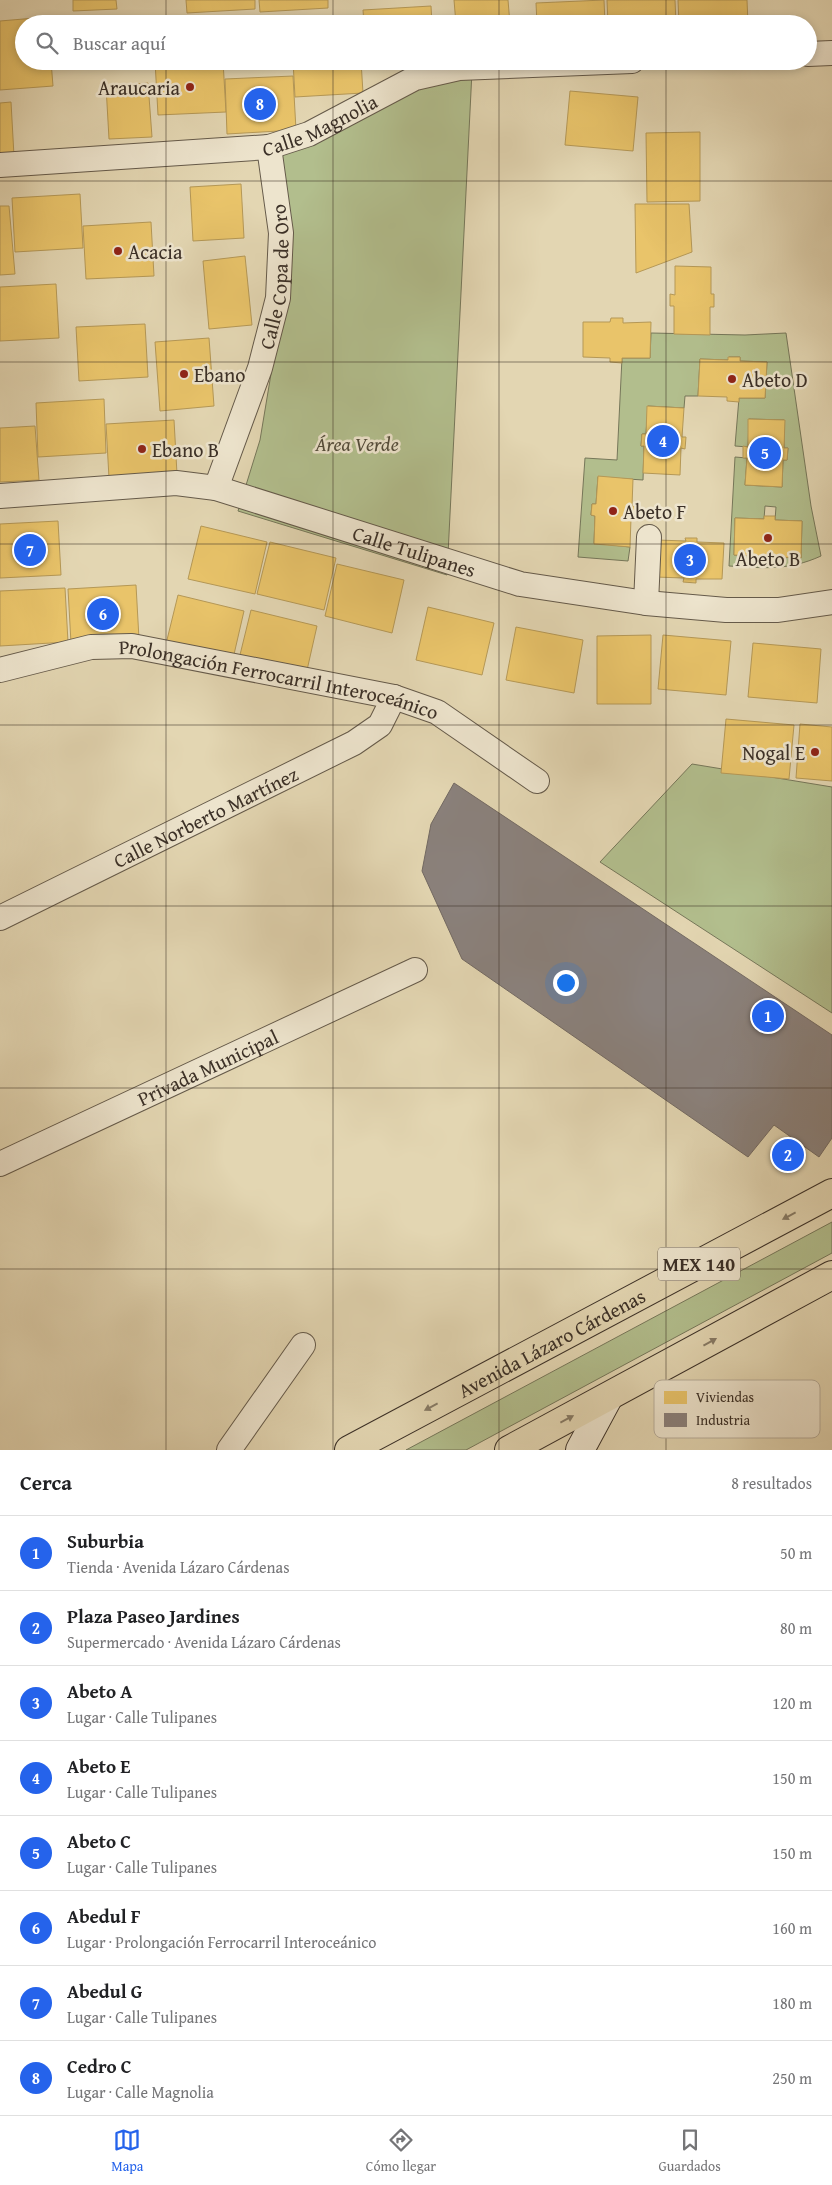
<!DOCTYPE html>
<html lang="es">
<head>
<meta charset="utf-8">
<style>
  :root { --surface:#fff; --page:#f2f2f2; --text:#202124; --muted:#757577; --line:#e0e0e0; --accent:#2563eb }
  body { margin:0; font-family:"Gentium Book Plus",serif; background:var(--page); color:var(--text) }
  .you { position:absolute; left:565px; top:982px; width:18px; height:18px; margin:-12px; border:4px solid #fff; border-radius:50%; background:#1a73e8; box-shadow:0 0 0 8px #1a73e833 }
  .badge { display:grid; place-items:center; width:32px; height:32px; border-radius:50%; background:var(--accent); color:#fff; font-size:16px; font-weight:700 }
  .pin { position:absolute; translate:-50% -50%; border:2px solid #fff; box-shadow:0 1px 5px #0006 }
  .list { margin:0; padding:0; list-style:none }
  h2 { display:flex; justify-content:space-between; align-items:center; height:65px; margin:0; padding:0 20px; font-size:21px }
  h2 small { font-size:16px; font-weight:400; color:var(--muted) }
  .list li { display:grid; grid-template-columns:32px 1fr auto; gap:15px; align-items:center; box-sizing:border-box; height:75px; padding:0 20px; border-top:1px solid var(--line) }
  .list b { display:block; font-size:19px; white-space:nowrap }
  .list p { margin:0; font-size:16px; white-space:nowrap; color:var(--muted) }
  .list em { font-size:16px; font-style:normal; color:var(--muted) }
  .icon { flex:none; width:28px; height:28px; fill:none; stroke:currentColor; stroke-width:2; stroke-linecap:round; stroke-linejoin:round }
  .map { position:relative; flex:none; width:832px; height:1450px; overflow:hidden }
  .search { position:absolute; background:var(--surface); box-shadow:0 2px 8px #0003; left:15px; right:15px; top:15px; height:55px; display:flex; align-items:center; gap:12px; box-sizing:border-box; padding:0 18px; border-radius:28px; color:var(--muted); font-size:19px }
  .sheet { height:665px; background:var(--surface) }
  nav { display:flex; justify-content:space-around; align-items:center; box-sizing:border-box; height:70px; border-top:1px solid var(--line); background:var(--surface); font-size:14px; color:var(--muted) }
  nav a { display:grid; justify-items:center; gap:2px }
  nav .on { color:var(--accent) }
  .map>svg:first-child { display:block }
</style>
</head>
<body>
<div class="map">
<svg width="832" height="1450" viewBox="0 0 832 1450">
  <rect width="100%" height="100%" fill="#e3d6b2"/>
  <filter id="stains"><feTurbulence type="fractalNoise" baseFrequency=".004" numOctaves="4"/><feColorMatrix values="0 0 0 0 .2 0 0 0 0 .09 0 0 0 0 .02 0 0 0 .5 -.17"/></filter>
  <radialGradient id="worn" r=".72"><stop offset=".6" stop-color="#630" stop-opacity="0"/><stop offset="1" stop-color="#630" stop-opacity=".3"/></radialGradient>
  <g fill="#b2be8d" stroke="#76775a" fill-rule="evenodd">
    <polygon points="472,71 447,575 238,511 260,440 283,302 275,145 409,76"/>
    <path d="M 651,333 L 745,335 L 786,333 L 811,506 L 821,556 C 788,571 763,568 729,566 L 735,457 L 747,458 L 745,485 L 782,487 L 783,460 L 787,460 L 788,448 L 784,448 L 784,420 L 749,419 L 748,447 L 735,446 L 739,398 L 765,398 L 767,362 L 740,361 L 740,357 L 729,357 L 728,360 L 700,359 L 698,396 L 685,396 L 684,408 L 648,406 L 646,434 L 642,434 L 641,446 L 644,446 L 643,480 L 598,477 L 596,504 L 592,504 L 591,515 L 595,516 L 594,543 L 630,547 L 628,561 L 578,557 L 585,458 L 617,460 L 622,358 L 650,358 ZM 765,506 L 776,507 L 775,520 L 802,521 L 801,558 L 734,555 L 735,518 L 764,519 Z"/>
    <polygon points="692,764 832,787 832,1013 600,862"/>
    <polygon points="832,1222 832,1253 466,1450 406,1450"/>
  </g>
  <g fill="#e9c46a" stroke="#b59856">
    <polygon points="73,0 116,0 117,9 73,11"/>
    <polygon points="186,0 255,0 255,9 187,13"/>
    <polygon points="259,0 328,0 328,8 260,12"/>
    <polygon points="454,0 508,0 510,24 456,24"/>
    <polygon points="604,0 605,24 537,24 536,3"/>
    <polygon points="607,0 675,0 676,24 608,24"/>
    <polygon points="678,0 747,0 748,24 679,24"/>
    <polygon points="431,6 432,24 364,24 363,10"/>
    <polygon points="47,17 47,24 24,24 24,61 51,61 53,86 0,90 0,21"/>
    <polygon points="155,61 223,61 226,112 158,115"/>
    <polygon points="293,61 361,61 363,93 295,97"/>
    <polygon points="366,61 411,61 366,64"/>
    <polygon points="293,76 296,130 227,134 225,79"/>
    <polygon points="148,83 152,137 109,139 106,86"/>
    <polygon points="570,91 638,97 633,151 565,145"/>
    <polygon points="11,102 14,156 0,157 0,103"/>
    <polygon points="700,132 700,201 647,202 646,133"/>
    <polygon points="241,184 244,238 193,241 190,187"/>
    <polygon points="80,194 83,248 15,252 12,198"/>
    <polygon points="635,204 689,204 692,252 636,273"/>
    <polygon points="0,206 9,206 15,274 0,275"/>
    <polygon points="151,222 154,276 86,279 83,226"/>
    <polygon points="245,256 252,325 209,329 203,261"/>
    <polygon points="675,266 711,267 711,294 714,294 714,307 710,307 710,335 674,334 674,306 670,306 670,294 675,295"/>
    <polygon points="56,284 59,338 0,341 0,287"/>
    <polygon points="611,318 623,318 623,323 651,322 650,358 622,358 622,363 610,362 610,358 583,357 583,322 610,322"/>
    <polygon points="145,324 148,377 79,381 76,327"/>
    <polygon points="209,338 214,406 160,411 155,342"/>
    <polygon points="728,357 740,357 740,361 767,362 765,398 739,398 739,402 727,401 727,397 698,396 700,359 728,360"/>
    <polygon points="104,399 106,453 38,457 36,403"/>
    <polygon points="647,406 684,408 682,437 686,437 685,449 681,448 680,475 643,473 644,446 641,446 642,434 646,434"/>
    <polygon points="748,419 785,420 784,448 788,448 787,460 783,460 782,487 745,485 747,458 743,458 743,446 748,447"/>
    <polygon points="174,420 177,474 109,478 106,424"/>
    <polygon points="35,426 39,480 0,482 0,428"/>
    <polygon points="598,476 633,479 632,506 636,506 635,518 631,518 630,547 594,544 595,516 591,515 592,504 596,504"/>
    <polygon points="764,516 775,516 775,520 802,521 801,558 774,557 774,561 762,561 762,556 734,555 735,518 764,519"/>
    <polygon points="58,521 61,575 0,578 0,524"/>
    <polygon points="201,526 267,542 255,594 188,579"/>
    <polygon points="685,538 697,538 697,542 724,543 722,579 696,579 696,583 683,582 684,578 655,577 657,540 686,541"/>
    <polygon points="270,542 336,558 324,610 257,594"/>
    <polygon points="337,564 404,580 392,633 325,616"/>
    <polygon points="136,585 139,639 71,643 68,589"/>
    <polygon points="65,588 68,642 0,646 0,591"/>
    <polygon points="178,595 244,611 232,663 165,648"/>
    <polygon points="428,607 494,623 482,675 416,660"/>
    <polygon points="251,610 317,626 305,679 238,663"/>
    <polygon points="516,627 583,640 574,693 506,680"/>
    <polygon points="651,635 651,704 597,704 597,636"/>
    <polygon points="663,635 731,641 726,695 658,689"/>
    <polygon points="753,643 821,649 817,703 748,697"/>
    <polygon points="726,719 794,725 789,779 721,773"/>
    <polygon points="800,724 832,727 832,781 796,778"/>
  </g>
  <polygon fill="#8a817c" stroke="#726962" points="454,783 832,1035 832,1138 819,1157 774,1125 748,1157 462,959 422,871 431,824"/>
  <g fill="none" stroke-linecap="round" stroke-linejoin="round">
    <defs>
      <g id="street">
        <polyline points="808,54 832,53"/>
        <path id="s1" d="M 0,165 L 269,147 L 309,134 L 415,78 L 459,68 L 632,61"/>
        <path id="s2" d="M 216,488 L 260,368 L 278,298 L 281,233 L 269,147"/>
        <path id="s3" d="M 0,496 L 176,483 L 216,488 L 520,584 L 646,603 L 726,610 L 778,610 L 832,602"/>
        <polyline points="646,603 649,537"/>
        <path id="s4" d="M 0,670 L 91,647 L 132,646 L 394,697 L 437,712 L 537,781"/>
        <path id="s5" d="M 0,918 L 354,743 L 380,725 L 394,697"/>
        <path id="s6" d="M 0,1164 L 415,970"/>
        <polyline points="229,1450 303,1345"/>
      </g>
      <polyline id="secondary" points="580,1450 608,1398"/>
      <g id="highway">
        <path id="s7" d="M 349,1450 L 832,1193"/>
        <polyline points="509,1450 832,1275"/>
      </g>
    </defs>
    <use href="#street" stroke="#655a4a" stroke-width="26"/>
    <use href="#secondary" stroke="#3b3027" stroke-width="30"/>
    <use href="#highway" stroke="#3b3027" stroke-width="30"/>
    <use href="#street" stroke="#ede4cd" stroke-width="24"/>
    <use href="#secondary" stroke="#ede4cd" stroke-width="28"/>
    <use href="#highway" stroke="#e3d6b2" stroke-width="28"/>
  </g>
  <defs><path id="oneway-solid" d="M-6-.8H1V-3.2L6.5 0L1 3.2V.8H-6Z" transform="scale(1.25)"/></defs>
  <g fill="#877b66">
    <use href="#oneway-solid" transform="translate(789 1216) rotate(152)"/>
    <use href="#oneway-solid" transform="translate(710 1342) rotate(-29)"/>
    <use href="#oneway-solid" transform="translate(431 1407) rotate(152)"/>
    <use href="#oneway-solid" transform="translate(567 1419) rotate(-28)"/>
  </g>
  <path fill="none" stroke="#3b3027" stroke-width="1" stroke-opacity="0.55" d="M 166,0 L 166,24M 333,0 L 333,24M 499,0 L 499,24M 666,0 L 666,24M 166,61 L 166,1450M 333,61 L 333,1450M 499,61 L 499,1450M 666,61 L 666,1450M 0,181 L 832,181M 0,362 L 832,362M 0,544 L 832,544M 0,725 L 832,725M 0,906 L 832,906M 0,1088 L 832,1088M 0,1269 L 832,1269"/>
  <g fill="#8f2418" stroke="#ede4cd" stroke-width="2">
    <circle cx="190" cy="87" r="5"/>
    <circle cx="118" cy="251" r="5"/>
    <circle cx="184" cy="374" r="5"/>
    <circle cx="732" cy="379" r="5"/>
    <circle cx="142" cy="449" r="5"/>
    <circle cx="613" cy="511" r="5"/>
    <circle cx="768" cy="538" r="5"/>
    <circle cx="815" cy="752" r="5"/>
  </g>
  <g text-anchor="middle" dominant-baseline="central" stroke-width="5" stroke-linejoin="round" paint-order="stroke">
    <rect fill="#ede4cd" stroke="#706659" stroke-width="1" x="658" y="1247.5" width="82" height="33" rx="4"/>
    <g font-size="19" font-weight="bold" fill="#3b3027">
      <text x="699" y="1264">MEX 140</text>
    </g>
    <g font-size="20" fill="#3b3027" stroke="#ede4cd" text-anchor="start">
      <text x="180" y="87" text-anchor="end">Araucaria</text>
      <text x="128" y="251">Acacia</text>
      <text x="194" y="374">Ebano</text>
      <text x="742" y="379">Abeto D</text>
      <text x="152" y="449">Ebano B</text>
      <text x="623" y="511">Abeto F</text>
      <text x="768" y="558" text-anchor="middle">Abeto B</text>
      <text x="805" y="752" text-anchor="end">Nogal E</text>
    </g>
    <g font-size="20" fill="#3b3027" stroke="#ede4cd">
      <text stroke="none"><textPath href="#s1" startOffset="325">Calle Magnolia</textPath></text>
      <text stroke="none"><textPath href="#s2" startOffset="221">Calle Copa de Oro</textPath></text>
      <text stroke="none"><textPath href="#s3" startOffset="425">Calle Tulipanes</textPath></text>
      <text stroke="none"><textPath href="#s4" startOffset="285">Prolongación Ferrocarril Interoceánico</textPath></text>
      <text stroke="none"><textPath href="#s5" startOffset="229">Calle Norberto Martínez</textPath></text>
      <text stroke="none"><textPath href="#s6" startOffset="229">Privada Municipal</textPath></text>
      <text stroke="none"><textPath href="#s7" startOffset="229">Avenida Lázaro Cárdenas</textPath></text>
    </g>
    <g font-size="20" font-style="italic" fill="#534c3b" stroke="#ede4cd">
      <text x="357" y="443">Área Verde</text>
    </g>
  </g>
  <rect x="654" y="1380" width="166" height="58" rx="8" fill="#ede4cd" stroke="#b8ae9b" stroke-width="1"/>
  <rect x="664" y="1391" width="23" height="13" fill="#e9c46a"/>
  <rect x="664" y="1413" width="23" height="14" fill="#8a817c"/>
  <g font-size="14" fill="#3b3027">
    <text x="696" y="1402">Viviendas</text>
    <text x="696" y="1425">Industria</text>
  </g>
  <rect width="100%" height="100%" filter="url(#stains)"/>
  <rect width="100%" height="100%" fill="url(#worn)"/>
</svg>
<div class="you"></div>
<div class="pin badge" style="left:768px;top:1016px">1</div>
<div class="pin badge" style="left:788px;top:1155px">2</div>
<div class="pin badge" style="left:690px;top:560px">3</div>
<div class="pin badge" style="left:663px;top:441px">4</div>
<div class="pin badge" style="left:765px;top:453px">5</div>
<div class="pin badge" style="left:103px;top:614px">6</div>
<div class="pin badge" style="left:30px;top:550px">7</div>
<div class="pin badge" style="left:260px;top:104px">8</div>
<div class="search"><svg class="icon" aria-label="search" viewBox="0 0 24 24"><circle cx="10" cy="10" r="6"/><path d="M15 15l6 6"/></svg>Buscar aquí</div>
</div>
<section class="sheet">
<h2>Cerca<small>8 resultados</small></h2>
<ul class="list">
<li><span class="badge">1</span><div><b>Suburbia</b><p>Tienda · Avenida Lázaro Cárdenas</p></div><em>50 m</em></li>
<li><span class="badge">2</span><div><b>Plaza Paseo Jardines</b><p>Supermercado · Avenida Lázaro Cárdenas</p></div><em>80 m</em></li>
<li><span class="badge">3</span><div><b>Abeto A</b><p>Lugar · Calle Tulipanes</p></div><em>120 m</em></li>
<li><span class="badge">4</span><div><b>Abeto E</b><p>Lugar · Calle Tulipanes</p></div><em>150 m</em></li>
<li><span class="badge">5</span><div><b>Abeto C</b><p>Lugar · Calle Tulipanes</p></div><em>150 m</em></li>
<li><span class="badge">6</span><div><b>Abedul F</b><p>Lugar · Prolongación Ferrocarril Interoceánico</p></div><em>160 m</em></li>
<li><span class="badge">7</span><div><b>Abedul G</b><p>Lugar · Calle Tulipanes</p></div><em>180 m</em></li>
<li><span class="badge">8</span><div><b>Cedro C</b><p>Lugar · Calle Magnolia</p></div><em>250 m</em></li>
</ul>
</section>
<nav>
<a class="on"><svg class="icon" aria-label="map" viewBox="0 0 24 24"><path d="M3 6l6-2 6 2 6-2v14l-6 2-6-2-6 2zM9 4v14M15 6v14"/></svg>Mapa</a>
<a><svg class="icon" aria-label="directions" viewBox="0 0 24 24"><path d="M12 3l9 9-9 9-9-9zM9 14v-3h6M13 9l2 2-2 2"/></svg>Cómo llegar</a>
<a><svg class="icon" aria-label="saved" viewBox="0 0 24 24"><path d="M7 4h10v16l-5-4-5 4z"/></svg>Guardados</a>
</nav>
</body>
</html>
